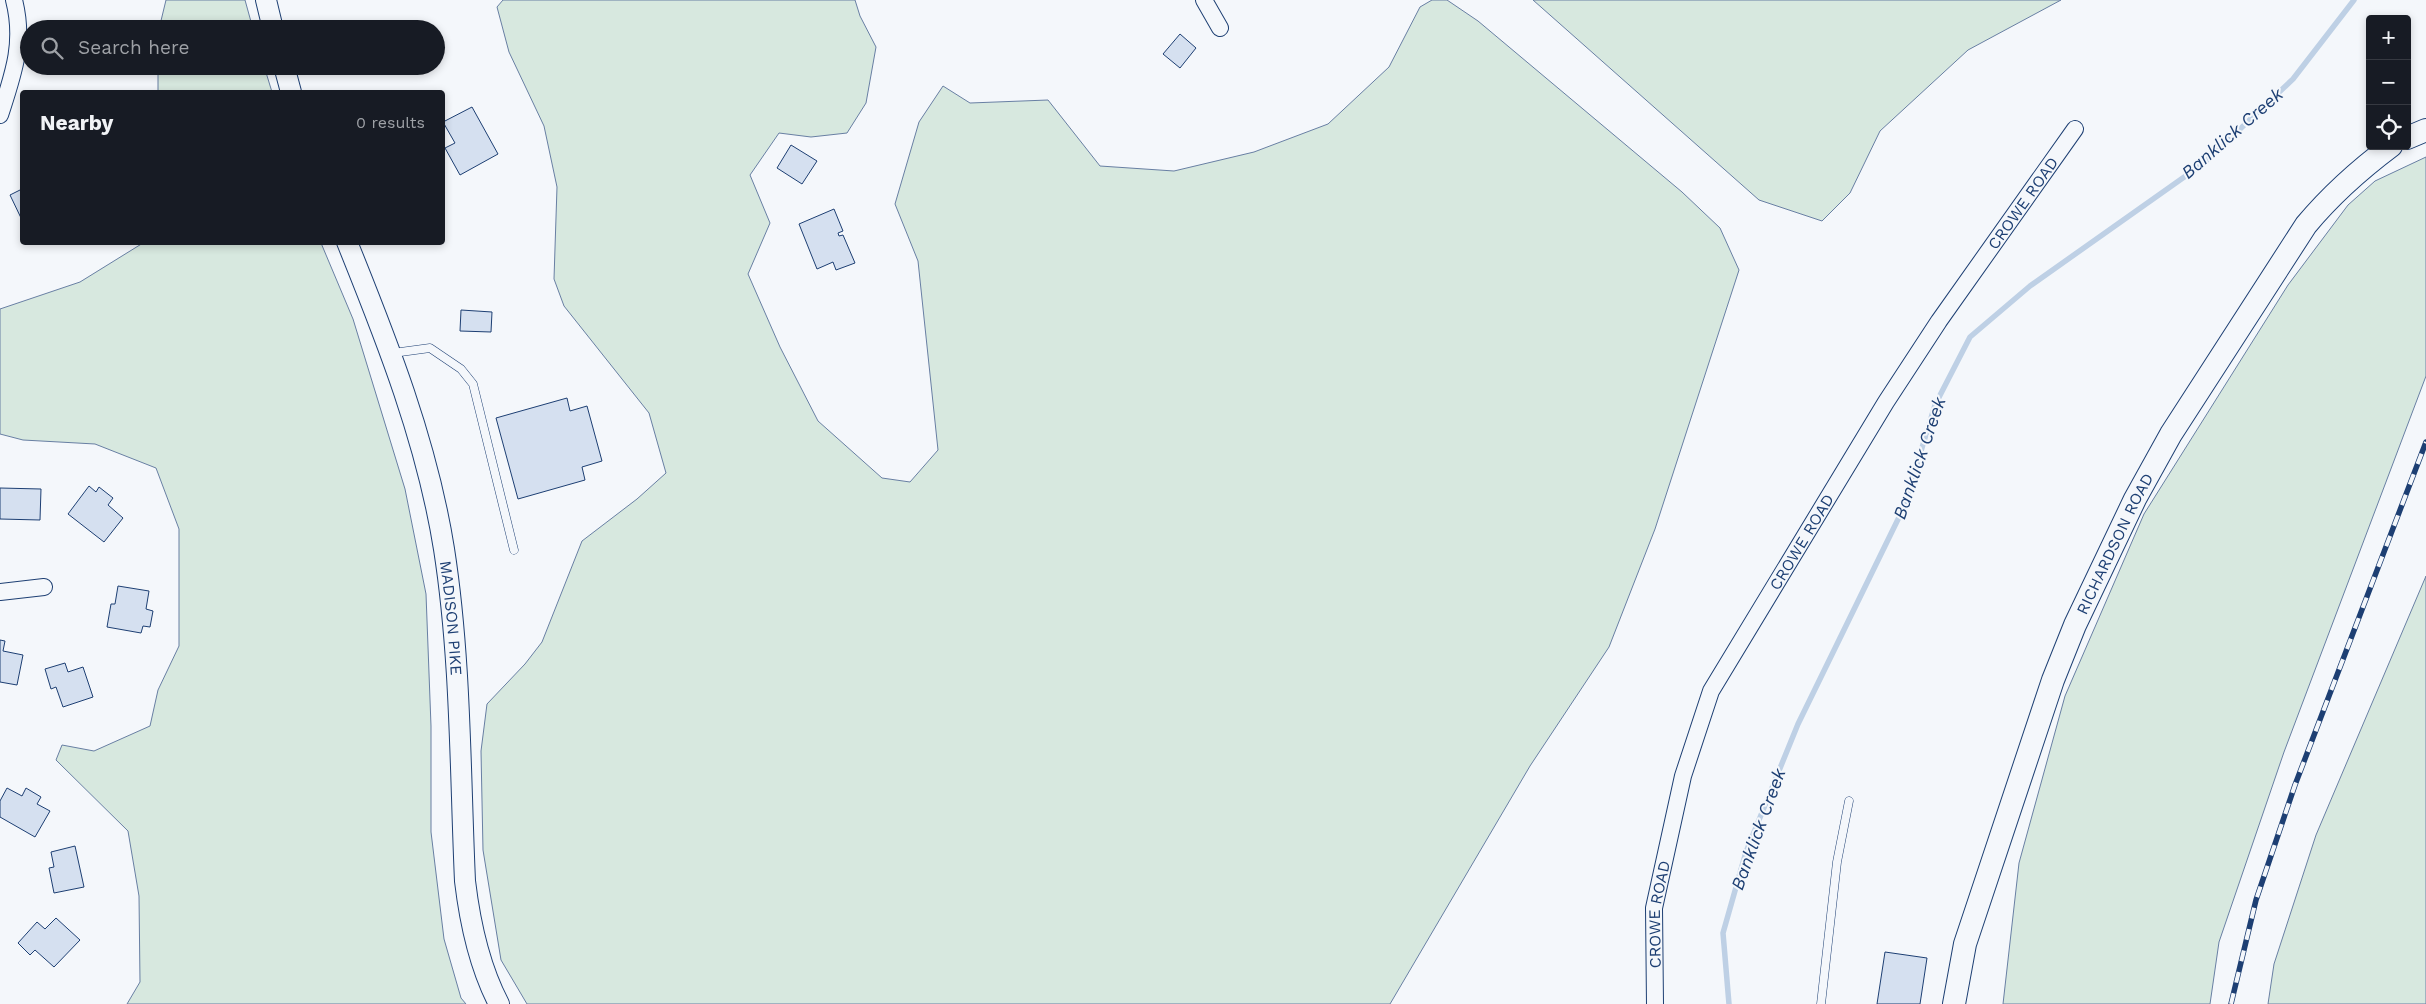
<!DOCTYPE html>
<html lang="en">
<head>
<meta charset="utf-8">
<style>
  :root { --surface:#171b24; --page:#242831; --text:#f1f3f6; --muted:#9ea1a6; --line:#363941 }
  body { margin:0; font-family:"Work Sans",sans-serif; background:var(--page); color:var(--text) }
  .controls { position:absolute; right:15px; top:15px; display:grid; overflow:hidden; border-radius:5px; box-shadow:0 2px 8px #0003 }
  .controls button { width:45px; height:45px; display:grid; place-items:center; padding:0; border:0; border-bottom:1px solid var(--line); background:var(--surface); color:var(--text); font:25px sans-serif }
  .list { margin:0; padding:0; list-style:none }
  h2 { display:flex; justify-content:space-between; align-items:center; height:65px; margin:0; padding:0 20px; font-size:21px }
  h2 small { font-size:16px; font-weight:400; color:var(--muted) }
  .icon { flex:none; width:28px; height:28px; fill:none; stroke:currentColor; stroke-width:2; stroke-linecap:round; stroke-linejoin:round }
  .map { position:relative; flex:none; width:2426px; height:1004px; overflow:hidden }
  .search { position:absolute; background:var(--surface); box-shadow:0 2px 8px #0003; left:20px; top:20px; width:425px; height:55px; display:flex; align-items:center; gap:12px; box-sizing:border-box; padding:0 18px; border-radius:28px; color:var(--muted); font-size:19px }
  .panel { position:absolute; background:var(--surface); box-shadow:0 2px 8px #0003; left:20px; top:90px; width:425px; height:155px; border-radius:5px }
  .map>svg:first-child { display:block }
</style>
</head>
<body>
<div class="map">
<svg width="2426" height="1004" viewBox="0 0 2426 1004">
  <rect width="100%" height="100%" fill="#f4f7fb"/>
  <g fill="#d7e8df" stroke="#687fa3">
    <polygon points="166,0 245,0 253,29 159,29"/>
    <polygon points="503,0 855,0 860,16 876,47 866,103 847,133 811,137 779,133 750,175 770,223 748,274 780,347 818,421 882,478 910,482 938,450 918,261 895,204 919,122 943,86 970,103 1048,100 1100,166 1174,171 1254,152 1328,124 1389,67 1420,7 1432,0 1447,0 1478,21 1682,192 1720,228 1739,270 1655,529 1609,647 1530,766 1390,1004 527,1004 501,960 483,850 481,751 487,704 525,664 542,642 582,541 637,499 666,473 649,413 564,306 554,279 557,187 544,126 509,52 497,7"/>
    <polygon points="1533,0 2061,0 1968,50 1880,131 1850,193 1822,221 1759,200"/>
    <polygon points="158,66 264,66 272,92 158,92"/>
    <polygon points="2426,157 2426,376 2284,752 2219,942 2210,1004 2003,1004 2019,863 2065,696 2144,514 2288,285 2348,205 2375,181"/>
    <polygon points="143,243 321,243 353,319 405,489 426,594 431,726 431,832 444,939 461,998 466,1004 127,1004 140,982 139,896 128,831 56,760 62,745 94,751 150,726 158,690 179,646 179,529 156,468 95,444 23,440 0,434 0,309 80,282"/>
    <polygon points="2426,576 2426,1004 2268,1004 2274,964 2316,835"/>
  </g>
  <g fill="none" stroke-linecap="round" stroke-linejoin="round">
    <polyline stroke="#bed0e5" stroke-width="5.5" points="1729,1004 1723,933 1746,852 1798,724 1904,507 1935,405 1970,337 2030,286 2204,163 2293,79 2354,0"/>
  </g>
  <g fill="#d5e0f0" stroke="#1d3f73">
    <polygon points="81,21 108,21 108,29 80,29"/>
    <polygon points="1180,34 1196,48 1180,68 1163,54"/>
    <polygon points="472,107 498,154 460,175 445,148 455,143 443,122"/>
    <polygon points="791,145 817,161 802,184 777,168"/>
    <polygon points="22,189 22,220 10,195"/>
    <polygon points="834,209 843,231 838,233 839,236 843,235 855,263 836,270 833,262 817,269 799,224"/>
    <polygon points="461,310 492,312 491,332 460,331"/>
    <polygon points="567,398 570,411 587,406 602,461 582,467 585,480 518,499 496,418"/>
    <polygon points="89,486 96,492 99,487 113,498 108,505 123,518 104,542 68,514"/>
    <polygon points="0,488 41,489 40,520 0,519"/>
    <polygon points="118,586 149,591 146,609 153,611 150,627 143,626 141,633 107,627 111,604 115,604"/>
    <polygon points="0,640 5,641 3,651 23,655 17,685 0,682"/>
    <polygon points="65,663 68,672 83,667 93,697 63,707 56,687 51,689 45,669"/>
    <polygon points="7,788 22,796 26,788 41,797 37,804 50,811 35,837 0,817 0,801"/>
    <polygon points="75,846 84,887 54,893 49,868 54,867 51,852"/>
    <polygon points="56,918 80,940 54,967 35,950 30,955 18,943 37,922 45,929"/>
    <polygon points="1885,952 1927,958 1920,1004 1877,1004"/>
  </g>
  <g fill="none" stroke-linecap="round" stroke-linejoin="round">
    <defs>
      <g id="service">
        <polyline points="393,353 430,348 461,369 473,384 514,550"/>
        <polyline points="1821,1004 1837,862 1849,801"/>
      </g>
      <g id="minor">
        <polyline points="1204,0 1220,28"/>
        <path d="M 0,115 C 13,75 25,43 14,0"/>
        <polyline points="0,592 44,587"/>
        <path id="s1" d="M 1655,1004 L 1654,908 L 1683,776 L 1711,691 L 1886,402 L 1939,321 L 2075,129"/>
      </g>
      <g id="tertiary">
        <polyline points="266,0 273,29"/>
        <polyline points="284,66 291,92"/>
        <path id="s2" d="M 347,242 C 387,341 427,442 444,549 C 461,658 460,770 465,881 C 470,923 479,966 499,1004"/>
      </g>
      <g id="secondary">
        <polyline points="2407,138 2426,130"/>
        <path id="s3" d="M 1954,1004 L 1965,944 L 2053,680 L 2075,625 L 2135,499 L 2171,434 L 2306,225 C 2331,195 2359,170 2391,146"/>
      </g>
    </defs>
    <use href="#service" stroke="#1d3f73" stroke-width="9"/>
    <use href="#minor" stroke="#1d3f73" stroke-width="18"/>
    <use href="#tertiary" stroke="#1d3f73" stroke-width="22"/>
    <use href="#secondary" stroke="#1d3f73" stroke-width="24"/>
    <use href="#service" stroke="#f4f7fb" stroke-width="8"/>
    <use href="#minor" stroke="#f4f7fb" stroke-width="16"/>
    <use href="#tertiary" stroke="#f4f7fb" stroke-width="20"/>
    <use href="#secondary" stroke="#f4f7fb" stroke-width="22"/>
    <defs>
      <polyline id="rail" points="2231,1004 2256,900 2295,785 2426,442"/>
    </defs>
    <use href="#rail" stroke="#1d3f73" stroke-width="5.5"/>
    <use href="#rail" stroke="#f4f7fb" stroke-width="4" stroke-dasharray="11" stroke-linecap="butt"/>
  </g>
  <g text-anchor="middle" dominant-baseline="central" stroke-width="4" stroke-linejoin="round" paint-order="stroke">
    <g font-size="16" fill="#1d3f73" stroke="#f4f7fb">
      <text stroke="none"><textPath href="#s1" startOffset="900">CROWE ROAD</textPath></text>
      <text stroke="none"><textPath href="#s1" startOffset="495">CROWE ROAD</textPath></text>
      <text stroke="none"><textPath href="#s3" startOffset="489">RICHARDSON ROAD</textPath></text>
      <text stroke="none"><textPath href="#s2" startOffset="392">MADISON PIKE</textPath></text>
      <text stroke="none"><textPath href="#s1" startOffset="90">CROWE ROAD</textPath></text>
    </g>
    <g font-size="18" font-style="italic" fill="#1d3f73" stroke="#f4f7fb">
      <text transform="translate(2232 133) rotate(-41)">Banklick Creek</text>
      <text transform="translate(1919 458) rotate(-71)">Banklick Creek</text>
      <text transform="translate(1758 829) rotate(-70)">Banklick Creek</text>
    </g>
  </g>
</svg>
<div class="controls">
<button>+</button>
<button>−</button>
<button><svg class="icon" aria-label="locate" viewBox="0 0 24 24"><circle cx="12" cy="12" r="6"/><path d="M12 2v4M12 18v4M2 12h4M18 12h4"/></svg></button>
</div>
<div class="search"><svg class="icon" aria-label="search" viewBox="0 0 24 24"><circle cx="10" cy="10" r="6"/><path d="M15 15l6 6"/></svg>Search here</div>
<section class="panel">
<h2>Nearby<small>0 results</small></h2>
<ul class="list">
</ul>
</section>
</div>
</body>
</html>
